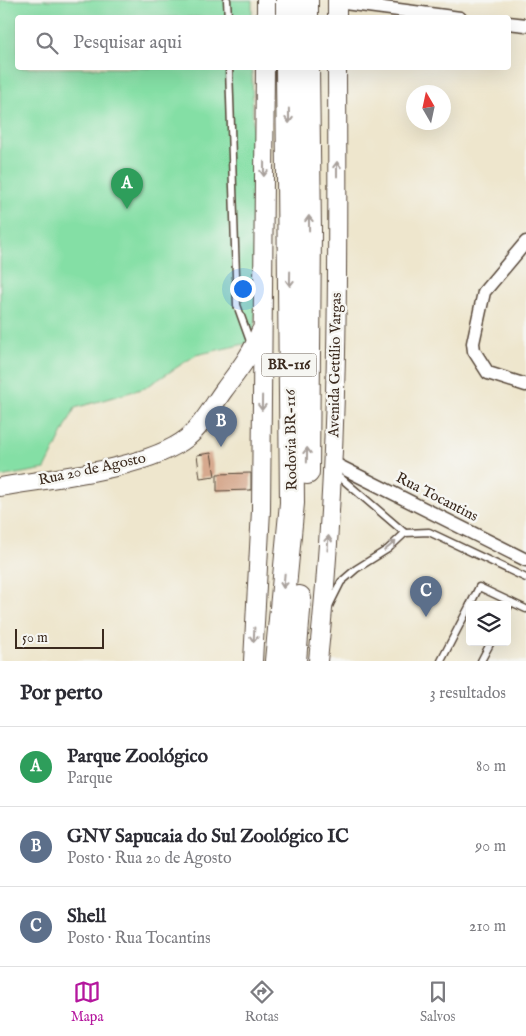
<!DOCTYPE html>
<html lang="pt">
<head>
<meta charset="utf-8">
<style>
  :root { --surface:#fff; --page:#f7f7f7; --text:#2b2b33; --muted:#7c7c81; --line:#e1e1e2; --accent:#b5179e }
  body { margin:0; font-family:"IM FELL English",serif; background:var(--page); color:var(--text) }
  .controls { position:absolute; right:15px; bottom:15px; display:grid; overflow:hidden; border-radius:5px; box-shadow:0 5px 20px #0002 }
  .controls button { width:45px; height:45px; display:grid; place-items:center; padding:0; border:0; border-bottom:1px solid var(--line); background:var(--surface); color:var(--text); font:25px sans-serif }
  .compass { position:absolute; left:406px; top:85px; width:45px; height:45px; border-radius:50%; background:var(--surface); box-shadow:0 5px 20px #0002; rotate:351deg }
  .scale { position:absolute; left:15px; bottom:12px; width:89px; box-sizing:border-box; padding-left:5px; border:2px solid #3b2a1e; border-top:0; font-size:14px; line-height:18px; white-space:nowrap; color:#3b2a1e; -webkit-text-stroke:4px #f6f6f2; paint-order:stroke }
  .you { position:absolute; left:242px; top:288px; width:18px; height:18px; margin:-12px; border:4px solid #fff; border-radius:50%; background:#1a73e8; box-shadow:0 0 0 8px #1a73e833 }
  .badge { display:grid; place-items:center; width:32px; height:32px; border-radius:50%; background:var(--accent); color:#fff; font-size:16px; font-weight:700 }
  .pin { position:absolute; translate:-50% -41px; filter:drop-shadow(0 1px 2px #0008) }
  .pin::after { content:''; position:absolute; top:26px; width:18px; height:15px; background:inherit; clip-path:polygon(0 0,100% 0,50% 100%) }
  .list { margin:0; padding:0; list-style:none }
  h2 { display:flex; justify-content:space-between; align-items:center; height:65px; margin:0; padding:0 20px; font-size:21px }
  h2 small { font-size:16px; font-weight:400; color:var(--muted) }
  .list li { display:grid; grid-template-columns:32px 1fr auto; gap:15px; align-items:center; box-sizing:border-box; height:80px; padding:0 20px; border-top:1px solid var(--line) }
  .list b { display:block; font-size:19px; white-space:nowrap }
  .list p { margin:0; font-size:16px; white-space:nowrap; color:var(--muted) }
  .list em { font-size:16px; font-style:normal; color:var(--muted) }
  .icon { flex:none; width:28px; height:28px; fill:none; stroke:currentColor; stroke-width:2; stroke-linecap:round; stroke-linejoin:round }
  .map { position:relative; flex:none; width:526px; height:661px; overflow:hidden }
  .search { position:absolute; background:var(--surface); box-shadow:0 5px 20px #0002; left:15px; right:15px; top:15px; height:55px; display:flex; align-items:center; gap:12px; box-sizing:border-box; padding:0 18px; border-radius:5px; color:var(--muted); font-size:19px }
  .sheet { height:305px; background:var(--surface) }
  nav { display:flex; justify-content:space-around; align-items:center; box-sizing:border-box; height:70px; border-top:1px solid var(--line); background:var(--surface); font-size:14px; color:var(--muted) }
  nav a { display:grid; justify-items:center; gap:2px }
  nav .on { color:var(--accent) }
  .map>svg:first-child { display:block }
</style>
</head>
<body>
<div class="map">
<svg width="526" height="661" viewBox="0 0 526 661">
  <rect width="100%" height="100%" fill="#f6f6f2"/>
  <filter id="ink" filterUnits="userSpaceOnUse"><feTurbulence type="fractalNoise" baseFrequency=".02" numOctaves="2"/><feDisplacementMap in="SourceGraphic" scale="10" xChannelSelector="R" yChannelSelector="G"/><feConvolveMatrix kernelMatrix="1 2 1 2 8 2 1 2 1" color-interpolation-filters="sRGB"/></filter>
  <filter id="wash" filterUnits="userSpaceOnUse"><feTurbulence type="fractalNoise" baseFrequency=".0096" numOctaves="4" result="noise"/><feDisplacementMap in="SourceGraphic" scale="20" xChannelSelector="R" yChannelSelector="G"/><feGaussianBlur stdDeviation="1.12" result="paint"/><feColorMatrix in="noise" values="0 0 0 0 0 0 0 0 0 0 0 0 0 0 0 0 0 1.4 0 .05"/><feComposite in="paint" operator="in"/></filter>
  <g filter="url(#wash)">
    <rect width="100%" height="100%" fill="#eee6cd"/>
    <polygon fill="#84dfa5" stroke="#608462" points="0,0 252,0 252,17 18,18 18,68 252,68 256,306 253,342 196,355 145,388 75,408 45,469 0,477"/>
    <g id="blocks">
      <g fill="#d6a98e">
        <polygon points="211,453 215,476 200,478 197,455"/>
        <polygon points="251,473 251,490 217,491 217,474"/>
      </g>
    </g>
  </g>
  <g filter="url(#ink)">
    <use href="#blocks" fill-opacity="0" stroke="#564638" stroke-width="1"/>
    <g fill="none" stroke-linecap="round" stroke-linejoin="round">
      <defs>
        <g id="lane">
          <polyline points="227,0 228,18"/>
          <polyline points="229,68 237,305 251,344"/>
          <polyline points="334,472 405,533"/>
          <polyline points="470,605 479,587 511,602"/>
          <polyline points="329,606 341,582 356,569 388,549 405,533 429,532 526,578"/>
          <polyline points="507,609 511,602 526,609"/>
          <polyline points="441,661 470,605"/>
          <polyline points="481,661 491,642"/>
        </g>
        <g id="street">
          <polyline points="337,2 460,18"/>
          <polyline points="508,23 526,25"/>
          <polyline points="526,242 484,292 473,343 474,351 488,373 526,385"/>
          <polyline points="333,463 526,560"/>
        </g>
        <g id="secondary">
          <polyline points="337,0 337,18"/>
          <polyline points="266,18 266,0"/>
          <path d="M 0,487 C 51,478 148,469 187,438 C 202,426 213,405 224,390 C 238,371 252,354 260,332"/>
          <polyline points="253,661 261,510 265,68"/>
          <path d="M 318,661 C 339,464 338,265 337,68"/>
        </g>
        <g id="highway">
          <polyline points="288,0 288,18"/>
          <polyline points="306,0 306,18"/>
          <polyline points="307,68 309,231 307,472"/>
          <polyline points="277,661 292,503 288,68"/>
          <polyline points="294,661 299,598"/>
        </g>
      </defs>
      <use href="#lane" stroke="#564638" stroke-width="9"/>
      <use href="#street" stroke="#564638" stroke-width="15"/>
      <use href="#secondary" stroke="#564638" stroke-width="20"/>
      <use href="#highway" stroke="#564638" stroke-width="26"/>
      <use href="#lane" stroke="#fff" stroke-width="6"/>
      <use href="#street" stroke="#fff" stroke-width="12"/>
      <use href="#secondary" stroke="#fff" stroke-width="18"/>
      <use href="#highway" stroke="#fff" stroke-width="24"/>
    </g>
    <defs><path id="oneway-shaft" d="M-6 0H5M1.5-3L5.5 0L1.5 3" fill="none" stroke-width="1.6" stroke-linecap="round" stroke-linejoin="round" transform="scale(1.25)"/></defs>
    <g stroke="#a79f9a">
      <use href="#oneway-shaft" transform="translate(289 116) rotate(89)"/>
      <use href="#oneway-shaft" transform="translate(264 169) rotate(91)"/>
      <use href="#oneway-shaft" transform="translate(337 169) rotate(-90)"/>
      <use href="#oneway-shaft" transform="translate(309 223) rotate(-91)"/>
      <use href="#oneway-shaft" transform="translate(290 279) rotate(91)"/>
      <use href="#oneway-shaft" transform="translate(262 403) rotate(91)"/>
      <use href="#oneway-shaft" transform="translate(307 455) rotate(-89)"/>
      <use href="#oneway-shaft" transform="translate(328 543) rotate(-86)"/>
      <use href="#oneway-shaft" transform="translate(390 546) rotate(-39)"/>
      <use href="#oneway-shaft" transform="translate(284 581) rotate(95)"/>
      <use href="#oneway-shaft" transform="translate(254 635) rotate(93)"/>
    </g>
  </g>
  <g text-anchor="middle" dominant-baseline="central" stroke-width="5" stroke-linejoin="round" paint-order="stroke">
    <rect fill="#f6f6f2" stroke="#73675e" stroke-width="1" x="261.5" y="353.5" width="55" height="23" rx="4"/>
    <g font-size="14" font-weight="bold" fill="#3b2a1e">
      <text x="289" y="365">BR-116</text>
    </g>
    <g font-size="15" fill="#3b2a1e" stroke="#f6f6f2">
      <text transform="translate(335 365) rotate(-89)">Avenida Getúlio Vargas</text>
      <text transform="translate(291 440) rotate(-91)">Rodovia BR-116</text>
      <text transform="translate(92 469) rotate(-12)">Rua 20 de Agosto</text>
      <text transform="translate(437 497) rotate(27)">Rua Tocantins</text>
    </g>
  </g>
</svg>
<div class="controls">
<button><svg class="icon" aria-label="layers" viewBox="0 0 24 24"><path d="M12 4l9 5-9 5-9-5zM3 14l9 5 9-5"/></svg></button>
</div>
<svg class="compass" viewBox="-18 -18 36 36"><path d="M0-13l5 13h-10z" fill="#e53935"/><path d="M0 13l5-13h-10z" fill="#7c7c81"/></svg>
<div class="scale">50 m</div>
<div class="you"></div>
<div class="pin badge" style="left:127px;top:209px;background:#2e9e5b">A</div>
<div class="pin badge" style="left:221px;top:447px;background:#5c6f8a">B</div>
<div class="pin badge" style="left:426px;top:617px;background:#5c6f8a">C</div>
<div class="search"><svg class="icon" aria-label="search" viewBox="0 0 24 24"><circle cx="10" cy="10" r="6"/><path d="M15 15l6 6"/></svg>Pesquisar aqui</div>
</div>
<section class="sheet">
<h2>Por perto<small>3 resultados</small></h2>
<ul class="list">
<li><span class="badge" style="background:#2e9e5b">A</span><div><b>Parque Zoológico</b><p>Parque</p></div><em>80 m</em></li>
<li><span class="badge" style="background:#5c6f8a">B</span><div><b>GNV Sapucaia do Sul Zoológico IC</b><p>Posto · Rua 20 de Agosto</p></div><em>90 m</em></li>
<li><span class="badge" style="background:#5c6f8a">C</span><div><b>Shell</b><p>Posto · Rua Tocantins</p></div><em>210 m</em></li>
</ul>
</section>
<nav>
<a class="on"><svg class="icon" aria-label="map" viewBox="0 0 24 24"><path d="M3 6l6-2 6 2 6-2v14l-6 2-6-2-6 2zM9 4v14M15 6v14"/></svg>Mapa</a>
<a><svg class="icon" aria-label="directions" viewBox="0 0 24 24"><path d="M12 3l9 9-9 9-9-9zM9 14v-3h6M13 9l2 2-2 2"/></svg>Rotas</a>
<a><svg class="icon" aria-label="saved" viewBox="0 0 24 24"><path d="M7 4h10v16l-5-4-5 4z"/></svg>Salvos</a>
</nav>
</body>
</html>
